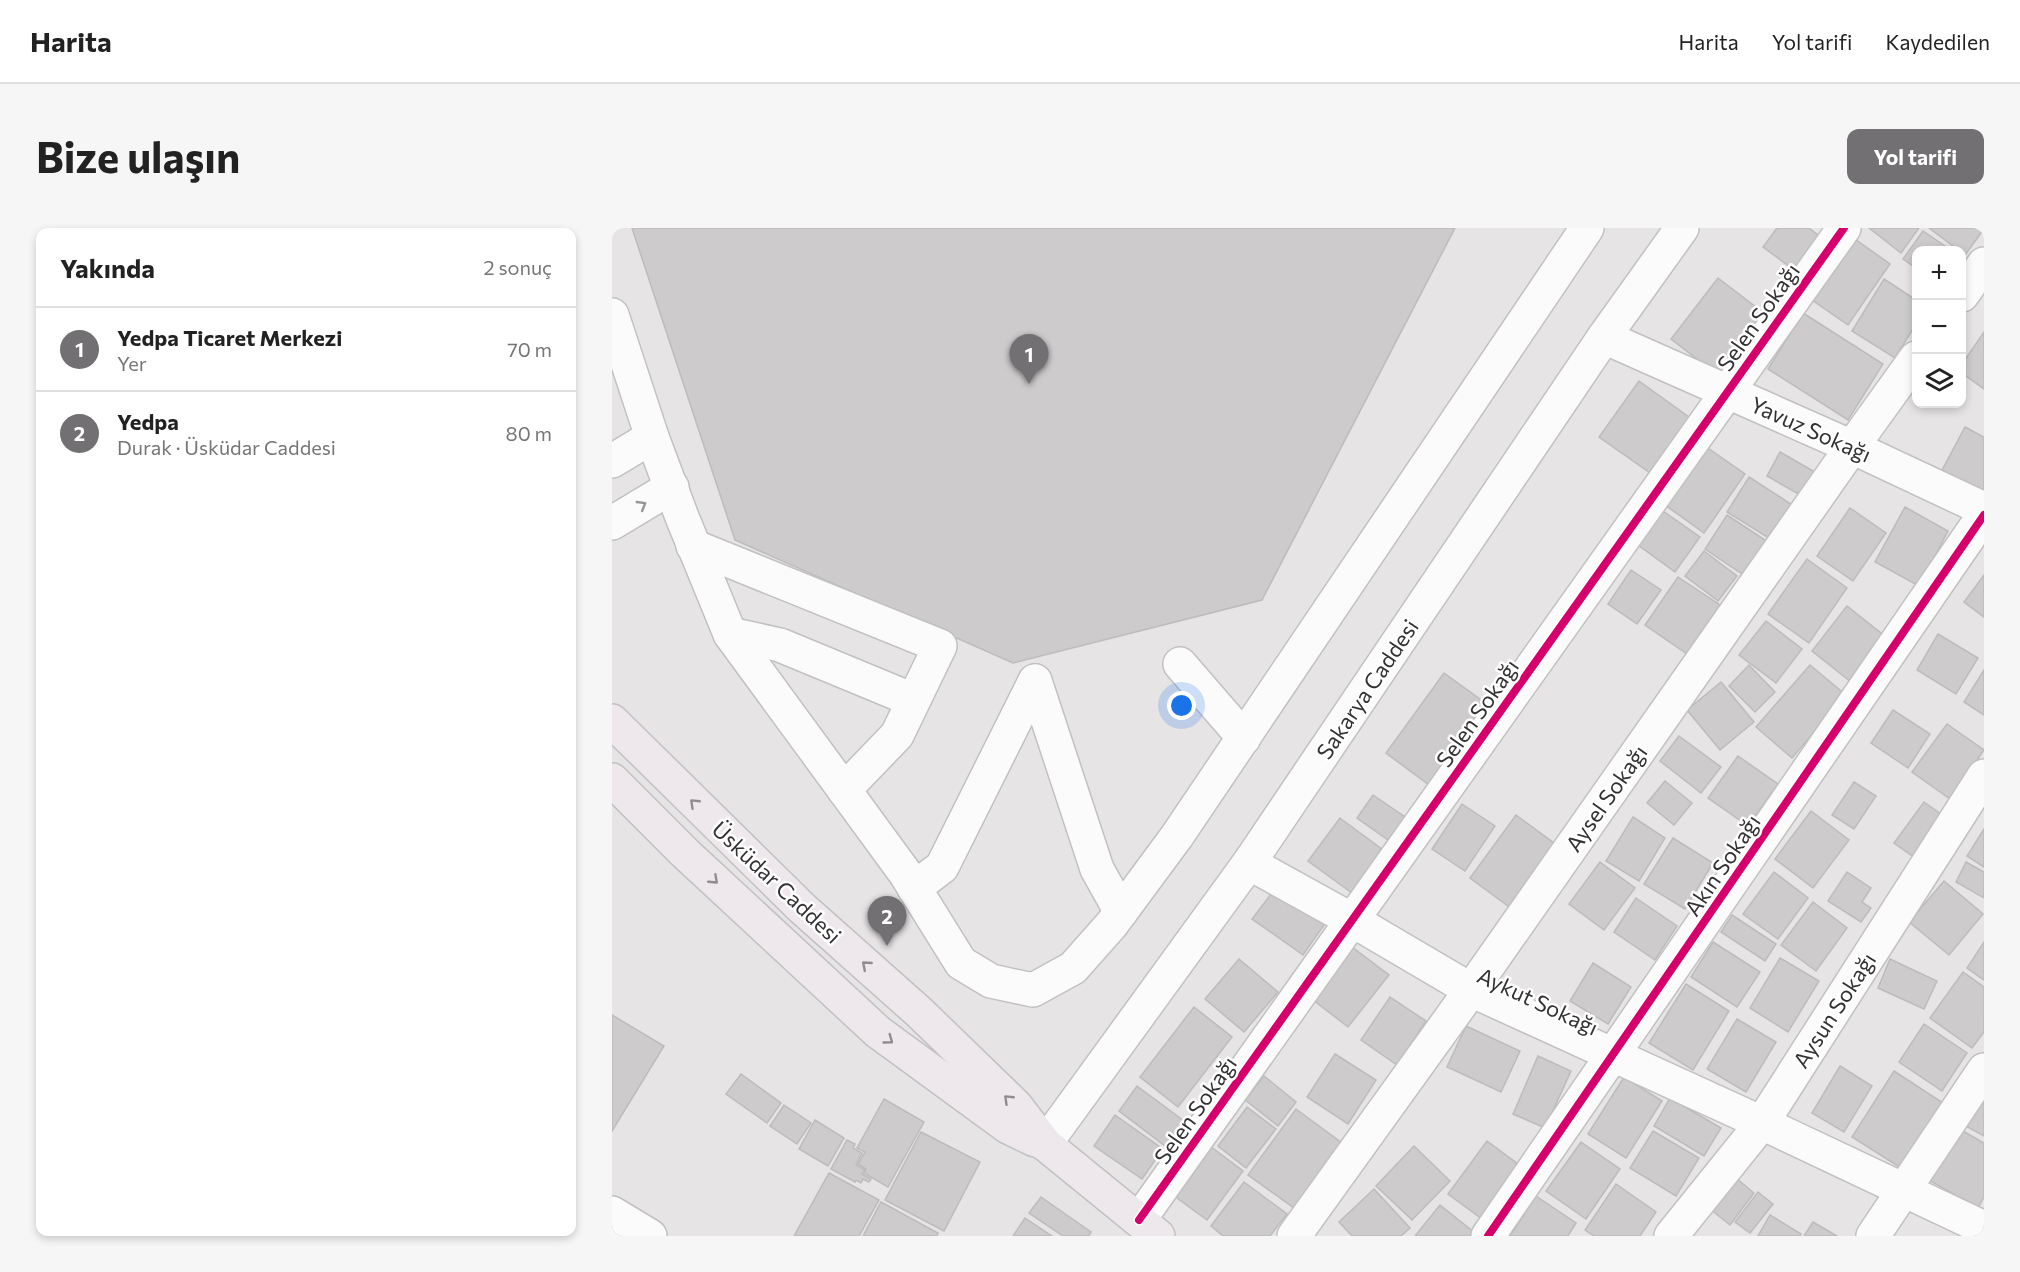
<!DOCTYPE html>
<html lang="tr">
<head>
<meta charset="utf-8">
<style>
  :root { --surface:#fff; --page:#f6f6f6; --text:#222; --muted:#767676; --line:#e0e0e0; --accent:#727072 }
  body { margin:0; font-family:Commissioner,sans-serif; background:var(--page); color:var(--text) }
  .controls { position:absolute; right:18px; top:18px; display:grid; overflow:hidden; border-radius:12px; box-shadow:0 3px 9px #0003 }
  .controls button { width:54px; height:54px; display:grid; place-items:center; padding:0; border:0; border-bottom:2px solid var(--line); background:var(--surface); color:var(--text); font:30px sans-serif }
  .you { position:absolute; left:570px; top:478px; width:21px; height:21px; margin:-15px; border:4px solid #fff; border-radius:50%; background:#1a73e8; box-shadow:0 0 0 9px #1a73e833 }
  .badge { display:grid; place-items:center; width:39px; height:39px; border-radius:50%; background:var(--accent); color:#fff; font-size:20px; font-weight:700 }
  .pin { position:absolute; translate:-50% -50px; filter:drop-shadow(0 2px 3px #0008) }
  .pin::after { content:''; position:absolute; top:32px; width:21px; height:18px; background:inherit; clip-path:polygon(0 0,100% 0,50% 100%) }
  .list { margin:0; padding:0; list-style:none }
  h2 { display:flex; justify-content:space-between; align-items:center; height:78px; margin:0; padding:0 24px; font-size:26px }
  h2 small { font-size:20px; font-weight:400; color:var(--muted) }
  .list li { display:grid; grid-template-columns:39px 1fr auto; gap:18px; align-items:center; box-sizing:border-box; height:84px; padding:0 24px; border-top:2px solid var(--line) }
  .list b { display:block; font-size:22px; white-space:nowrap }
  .list p { margin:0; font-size:20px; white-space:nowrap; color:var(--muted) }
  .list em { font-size:20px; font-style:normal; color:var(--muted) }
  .icon { flex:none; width:33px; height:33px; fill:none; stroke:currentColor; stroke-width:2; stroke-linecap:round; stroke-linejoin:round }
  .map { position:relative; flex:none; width:1372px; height:1008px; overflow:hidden; border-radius:12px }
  header { display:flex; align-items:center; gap:36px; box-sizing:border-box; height:84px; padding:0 30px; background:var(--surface); border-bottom:2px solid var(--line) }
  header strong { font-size:28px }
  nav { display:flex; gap:33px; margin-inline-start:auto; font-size:21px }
  .intro { display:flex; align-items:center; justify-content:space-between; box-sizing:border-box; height:144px; padding:0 36px }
  h1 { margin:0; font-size:42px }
  .button { padding:15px 27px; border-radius:12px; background:var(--accent); color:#fff; font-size:21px; font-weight:700 }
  main { display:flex; gap:36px; padding:0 36px }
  aside { flex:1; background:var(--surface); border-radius:12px; box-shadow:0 3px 9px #0003 }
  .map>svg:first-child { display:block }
</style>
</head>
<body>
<header>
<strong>Harita</strong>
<nav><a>Harita</a><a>Yol tarifi</a><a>Kaydedilen</a></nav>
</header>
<div class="intro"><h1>Bize ulaşın</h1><a class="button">Yol tarifi</a></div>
<main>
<aside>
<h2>Yakında<small>2 sonuç</small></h2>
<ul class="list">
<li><span class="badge">1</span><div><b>Yedpa Ticaret Merkezi</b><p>Yer</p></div><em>70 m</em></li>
<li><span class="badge">2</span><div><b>Yedpa</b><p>Durak · Üsküdar Caddesi</p></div><em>80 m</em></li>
</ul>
</aside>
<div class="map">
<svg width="1372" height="1008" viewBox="0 0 1372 1008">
  <rect width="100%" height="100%" fill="#e7e4e6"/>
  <g fill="#cdcbcc" stroke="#bdbbbc" stroke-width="1.5">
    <polygon points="20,0 843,0 650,372 401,435 123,312"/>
    <polygon points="1165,0 1197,0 1211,11 1186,45 1151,19"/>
    <polygon points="1257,0 1307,0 1289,25"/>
    <polygon points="1317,0 1372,0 1372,1 1353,27"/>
    <polygon points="1311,3 1339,22 1304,22 1304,40 1291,31"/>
    <polygon points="1243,11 1278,36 1236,97 1200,72"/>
    <polygon points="1106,50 1153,86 1106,147 1059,111"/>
    <polygon points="1272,51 1304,72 1304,96 1283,130 1240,103"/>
    <polygon points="1191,85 1271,136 1236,192 1156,141"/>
    <polygon points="1372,104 1372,161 1350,145 1350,136"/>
    <polygon points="1027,153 1081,192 1041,247 987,209"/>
    <polygon points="1353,199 1372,209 1372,269 1328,246"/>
    <polygon points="1093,218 1133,246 1092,305 1053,277"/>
    <polygon points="1168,224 1203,244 1190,268 1155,248"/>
    <polygon points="1137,249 1182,278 1160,312 1115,284"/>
    <polygon points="1293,279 1336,303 1307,358 1263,334"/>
    <polygon points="1238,280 1274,305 1241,353 1205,328"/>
    <polygon points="1051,283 1088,309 1063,344 1026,317"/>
    <polygon points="1115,287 1159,316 1136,350 1093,321"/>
    <polygon points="1092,323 1125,348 1106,373 1073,348"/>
    <polygon points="1195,331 1235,360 1197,415 1156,386"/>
    <polygon points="1019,342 1049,362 1025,396 996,376"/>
    <polygon points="1372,347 1372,389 1352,374"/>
    <polygon points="1066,349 1108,377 1075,426 1033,397"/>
    <polygon points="1235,378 1274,409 1239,454 1200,423"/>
    <polygon points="1154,393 1190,421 1164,455 1127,427"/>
    <polygon points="1326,406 1366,430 1344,466 1305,442"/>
    <polygon points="1137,437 1163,464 1143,484 1117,458"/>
    <polygon points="1198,437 1234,467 1180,530 1144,499"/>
    <polygon points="1372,442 1372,487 1352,474"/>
    <polygon points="832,445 879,479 821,560 774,525"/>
    <polygon points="1109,454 1142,494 1108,522 1075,482"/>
    <polygon points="1281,482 1318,506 1296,540 1259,515"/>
    <polygon points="1335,496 1372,522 1338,571 1300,544"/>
    <polygon points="1067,508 1109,539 1089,565 1048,533"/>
    <polygon points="1126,528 1166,556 1136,598 1096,570"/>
    <polygon points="1053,553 1080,575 1062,597 1035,575"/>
    <polygon points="1242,554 1264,568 1242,601 1220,587"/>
    <polygon points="761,567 799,593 783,617 745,590"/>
    <polygon points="1312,574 1333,589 1303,630 1282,615"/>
    <polygon points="850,576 883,598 853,643 820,621"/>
    <polygon points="1199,583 1237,612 1201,660 1163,631"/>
    <polygon points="904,587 946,618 900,681 858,650"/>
    <polygon points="1021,589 1053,610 1027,653 994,633"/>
    <polygon points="728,590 771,622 740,665 696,633"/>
    <polygon points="1372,601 1372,639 1355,628"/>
    <polygon points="1061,610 1101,635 1073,681 1032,656"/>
    <polygon points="988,634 1023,660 992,702 957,676"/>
    <polygon points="1354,634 1372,644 1372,670 1344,654"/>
    <polygon points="1162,644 1196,670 1166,711 1131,686"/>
    <polygon points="1235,644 1259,660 1250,674 1259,680 1249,694 1216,673"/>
    <polygon points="1332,653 1371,686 1337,727 1297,694"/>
    <polygon points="662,662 712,697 691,727 640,691"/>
    <polygon points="1024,670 1065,698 1043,732 1002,704"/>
    <polygon points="1201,674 1235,700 1204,743 1169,717"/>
    <polygon points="1120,687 1164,716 1153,733 1109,704"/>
    <polygon points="1101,714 1148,744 1125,779 1079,749"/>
    <polygon points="1372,714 1372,752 1355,740"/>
    <polygon points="740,719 777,747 736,799 700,771"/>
    <polygon points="1168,730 1207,753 1176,804 1138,780"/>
    <polygon points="627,731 666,764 632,804 593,771"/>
    <polygon points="1278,731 1325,753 1312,781 1266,760"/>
    <polygon points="981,735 1019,759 996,796 958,773"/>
    <polygon points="1351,744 1372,759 1372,804 1360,820 1318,790"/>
    <polygon points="1074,756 1117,783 1081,842 1037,815"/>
    <polygon points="778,769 814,793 785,837 749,812"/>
    <polygon points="582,779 620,809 566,879 528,849"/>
    <polygon points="0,787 52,818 0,903"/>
    <polygon points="1125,791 1164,814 1134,864 1095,841"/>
    <polygon points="1312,796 1355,825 1330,863 1287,834"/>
    <polygon points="854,798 908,823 889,864 835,839"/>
    <polygon points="723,826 764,852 736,896 695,869"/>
    <polygon points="926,828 959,843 933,900 901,886"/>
    <polygon points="1228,838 1260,858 1232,904 1200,885"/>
    <polygon points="1282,843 1331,875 1289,940 1240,909"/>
    <polygon points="129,846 169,875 155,895 114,866"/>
    <polygon points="652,848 684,874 666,898 633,872"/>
    <polygon points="1012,849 1050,873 1014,930 976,906"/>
    <polygon points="1372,854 1372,908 1350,896"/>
    <polygon points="525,858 572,893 553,918 507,883"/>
    <polygon points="1058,870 1109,900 1092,928 1042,898"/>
    <polygon points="272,871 312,894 276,959 252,945 254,941 246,936 253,924 245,920"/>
    <polygon points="172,877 199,895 185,916 158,898"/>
    <polygon points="635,879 664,901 634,940 606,918"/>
    <polygon points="684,881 730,915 682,980 636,947"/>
    <polygon points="503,887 551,921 530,951 482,918"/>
    <polygon points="203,892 232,910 216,938 187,921"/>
    <polygon points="1344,899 1372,915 1372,969 1366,980 1315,951"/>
    <polygon points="1041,903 1087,930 1064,968 1018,940"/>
    <polygon points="309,904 368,934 332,1003 273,972"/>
    <polygon points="235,912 243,916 241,920 250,925 244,937 253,942 250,946 259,951 257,954 251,951 249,955 244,952 243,954 219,941"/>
    <polygon points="875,913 910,939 870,991 836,966"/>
    <polygon points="969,914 1008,941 974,991 934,963"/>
    <polygon points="598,918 631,943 595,992 561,967"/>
    <polygon points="802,918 838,953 800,992 764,958"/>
    <polygon points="217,945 267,972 247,1008 182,1008"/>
    <polygon points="1118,945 1142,965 1118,997 1093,977"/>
    <polygon points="632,954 675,986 658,1008 611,1008 599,998"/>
    <polygon points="1004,956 1044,984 1028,1008 982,1008 973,1002"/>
    <polygon points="762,961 798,1000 789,1008 740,1008 727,994"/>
    <polygon points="1146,964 1161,976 1138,1005 1123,994"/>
    <polygon points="924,968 964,995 956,1008 898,1008"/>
    <polygon points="429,969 479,1004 477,1008 451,1008 417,985"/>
    <polygon points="269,974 326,1005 325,1008 251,1008"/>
    <polygon points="828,977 863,1005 861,1008 803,1008"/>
    <polygon points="1158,987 1189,1006 1188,1008 1146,1008"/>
    <polygon points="413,990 440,1008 401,1008"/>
    <polygon points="1201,994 1225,1008 1192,1008"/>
  </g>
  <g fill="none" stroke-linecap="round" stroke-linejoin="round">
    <defs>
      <g id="minor">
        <polyline points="1350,67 1372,36"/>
        <polyline points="0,87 40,209 70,289 118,406 293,645 349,735 379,753 421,762 461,740 500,696 565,608 975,0"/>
        <polyline points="992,109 1240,219 1372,281"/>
        <polyline points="0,233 40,209"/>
        <polyline points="0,295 60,259"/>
        <polyline points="81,318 328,418 285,507 232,562"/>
        <polyline points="118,406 168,417 301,472"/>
        <polyline points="568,436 632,510"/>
        <polyline points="423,453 485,641 509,684"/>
        <polyline points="637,635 740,692 859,762 1150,895 1372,1000"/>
        <polyline points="302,660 330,639 423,453"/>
        <polyline points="433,916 637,635 992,109 1070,0"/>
        <polyline points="0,985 38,1008"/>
        <polyline points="527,992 1232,0"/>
        <polyline points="682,1008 859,762 1240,219 1304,130"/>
        <polyline points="876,1008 1372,287"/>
        <polyline points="1059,1008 1150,895 1372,548"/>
        <polyline points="1261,1008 1372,842"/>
      </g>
      <g id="major">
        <polyline points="0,493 190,680 307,784 404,878 433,916 546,1008"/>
        <polyline points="0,552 73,625 266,804 396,899 423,912"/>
      </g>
    </defs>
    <use href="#minor" stroke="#c2c1c2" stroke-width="36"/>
    <use href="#major" stroke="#c2c1c2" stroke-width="36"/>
    <use href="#minor" stroke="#fbfbfb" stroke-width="33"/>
    <use href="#major" stroke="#eee7ec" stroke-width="33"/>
    <defs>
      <g id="cycleway">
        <polyline points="527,992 1232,0"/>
        <polyline points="876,1008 1372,287"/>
      </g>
    </defs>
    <use href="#cycleway" stroke="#fff" stroke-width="11"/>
    <use href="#cycleway" stroke="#d6006c" stroke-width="8"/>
  </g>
  <defs><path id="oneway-chevron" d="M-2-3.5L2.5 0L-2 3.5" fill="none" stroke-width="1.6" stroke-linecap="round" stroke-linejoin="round" transform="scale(1.5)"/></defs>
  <use stroke="#979697" href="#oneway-chevron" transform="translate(30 277) rotate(-31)"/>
  <g stroke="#908c90">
    <use href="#oneway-chevron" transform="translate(82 575) rotate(-136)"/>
    <use href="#oneway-chevron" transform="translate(102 652) rotate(43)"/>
    <use href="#oneway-chevron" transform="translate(254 737) rotate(-139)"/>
    <use href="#oneway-chevron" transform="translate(277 812) rotate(36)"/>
    <use href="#oneway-chevron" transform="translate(396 871) rotate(-136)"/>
  </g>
  <g text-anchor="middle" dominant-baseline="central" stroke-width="5" stroke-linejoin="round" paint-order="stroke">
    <g font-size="22" fill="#333133" stroke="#fff">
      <text transform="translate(1146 89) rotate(-55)">Selen Sokağı</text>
      <text transform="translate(1199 201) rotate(24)">Yavuz Sokağı</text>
      <text transform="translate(755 461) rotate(-56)">Sakarya Caddesi</text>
      <text transform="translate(865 485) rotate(-55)">Selen Sokağı</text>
      <text transform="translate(994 570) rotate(-55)">Aysel Sokağı</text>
      <text transform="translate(1110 637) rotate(-56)">Akın Sokağı</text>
      <text transform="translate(165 654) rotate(43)">Üsküdar Caddesi</text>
      <text transform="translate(926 773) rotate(25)">Aykut Sokağı</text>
      <text transform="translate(1222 782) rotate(-57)">Aysun Sokağı</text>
      <text transform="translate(583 882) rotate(-55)">Selen Sokağı</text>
    </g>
  </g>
</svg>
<div class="controls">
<button>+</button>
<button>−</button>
<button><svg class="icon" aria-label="layers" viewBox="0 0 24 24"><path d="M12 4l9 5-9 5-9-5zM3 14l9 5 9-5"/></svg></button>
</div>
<div class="you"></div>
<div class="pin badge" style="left:417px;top:156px">1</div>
<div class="pin badge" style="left:275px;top:718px">2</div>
</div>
</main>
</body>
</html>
